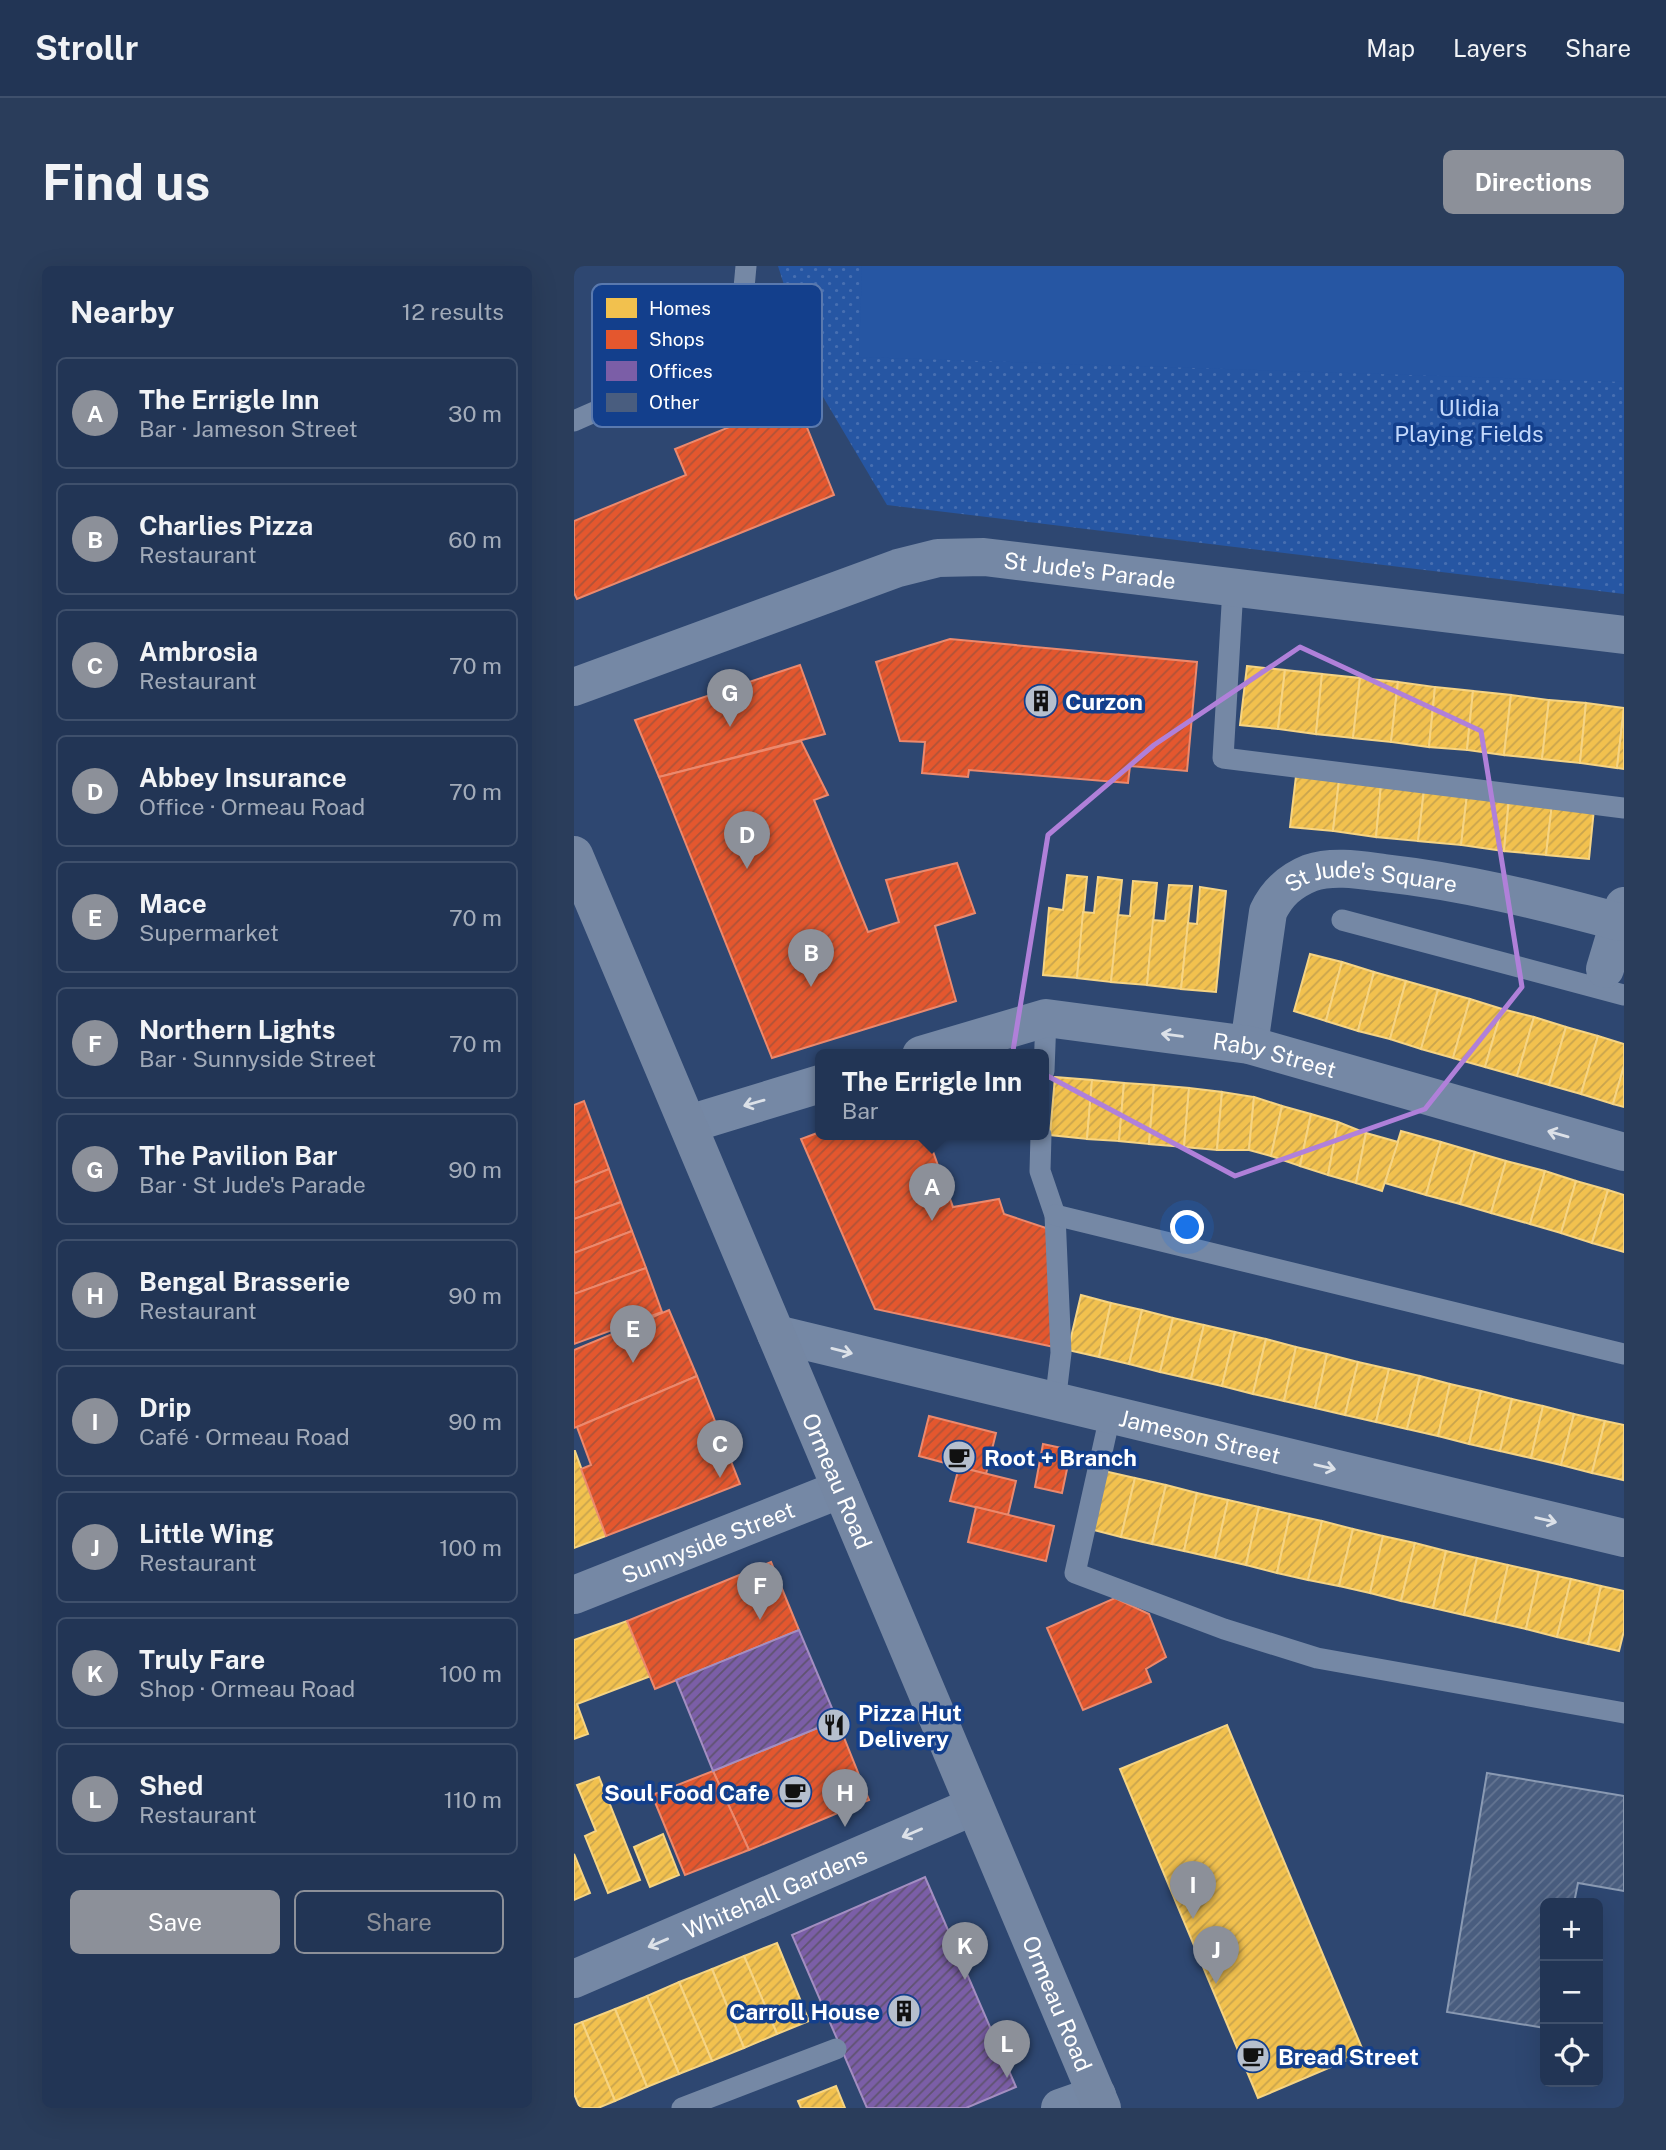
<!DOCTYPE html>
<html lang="en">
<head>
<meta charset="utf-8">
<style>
  :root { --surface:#223555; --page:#2a3d5b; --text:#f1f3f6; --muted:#a2abb9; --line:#3f506c; --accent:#8c9099 }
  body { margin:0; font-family:"Public Sans",sans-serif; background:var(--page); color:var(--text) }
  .controls { position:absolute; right:21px; bottom:21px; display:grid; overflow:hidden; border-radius:10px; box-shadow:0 7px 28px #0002 }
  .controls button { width:63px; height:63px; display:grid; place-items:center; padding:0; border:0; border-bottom:2px solid var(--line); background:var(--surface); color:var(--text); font:35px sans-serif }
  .you { position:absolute; left:614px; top:962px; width:24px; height:24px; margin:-18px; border:5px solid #fff; border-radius:50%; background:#1a73e8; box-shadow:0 0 0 10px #1a73e833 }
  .badge { display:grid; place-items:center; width:46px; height:46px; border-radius:50%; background:var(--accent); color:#fff; font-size:23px; font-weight:700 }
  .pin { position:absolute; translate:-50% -58px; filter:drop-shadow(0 2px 4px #0008) }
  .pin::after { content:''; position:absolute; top:37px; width:24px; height:21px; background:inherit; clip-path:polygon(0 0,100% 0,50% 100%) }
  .popup { position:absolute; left:241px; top:783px; width:234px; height:91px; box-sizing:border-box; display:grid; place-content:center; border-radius:10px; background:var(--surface); filter:drop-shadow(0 2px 5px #0005); font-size:23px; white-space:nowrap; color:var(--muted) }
  .popup b { font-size:26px; color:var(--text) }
  .popup::after { content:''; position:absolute; left:50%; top:100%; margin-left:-14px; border:14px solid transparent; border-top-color:var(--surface) }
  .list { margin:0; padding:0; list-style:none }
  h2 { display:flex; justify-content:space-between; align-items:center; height:91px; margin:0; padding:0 28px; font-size:30px }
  h2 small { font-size:23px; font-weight:400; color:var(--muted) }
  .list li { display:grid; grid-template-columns:46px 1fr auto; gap:21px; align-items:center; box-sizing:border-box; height:112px; margin:0 14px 14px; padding:0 14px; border:2px solid var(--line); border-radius:10px }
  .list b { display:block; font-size:26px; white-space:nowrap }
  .list p { margin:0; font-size:23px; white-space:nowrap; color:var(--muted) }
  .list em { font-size:23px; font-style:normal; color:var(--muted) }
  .actions { display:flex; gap:14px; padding:21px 28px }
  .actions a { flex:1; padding:16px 0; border:2px solid var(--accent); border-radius:10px; text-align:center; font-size:24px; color:var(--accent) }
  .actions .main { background:var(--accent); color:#fff }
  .icon { flex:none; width:38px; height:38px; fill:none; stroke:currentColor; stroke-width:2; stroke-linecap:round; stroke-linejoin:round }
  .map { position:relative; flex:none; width:1050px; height:1842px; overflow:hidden; border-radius:10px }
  header { display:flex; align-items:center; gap:42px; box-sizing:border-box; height:98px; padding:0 35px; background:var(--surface); border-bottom:2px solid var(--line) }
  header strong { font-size:33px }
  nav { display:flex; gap:38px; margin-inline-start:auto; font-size:24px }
  .intro { display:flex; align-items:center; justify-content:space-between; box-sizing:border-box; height:168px; padding:0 42px }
  h1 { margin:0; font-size:49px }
  .button { padding:18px 32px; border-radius:10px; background:var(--accent); color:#fff; font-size:24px; font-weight:700 }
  main { display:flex; gap:42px; padding:0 42px }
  aside { flex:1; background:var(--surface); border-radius:10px; box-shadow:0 7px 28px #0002 }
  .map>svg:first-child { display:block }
</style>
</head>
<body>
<header>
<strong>Strollr</strong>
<nav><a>Map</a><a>Layers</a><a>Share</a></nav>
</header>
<div class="intro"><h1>Find us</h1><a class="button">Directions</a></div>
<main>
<aside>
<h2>Nearby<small>12 results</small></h2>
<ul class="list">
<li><span class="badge">A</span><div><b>The Errigle Inn</b><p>Bar · Jameson Street</p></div><em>30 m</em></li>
<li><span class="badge">B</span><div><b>Charlies Pizza</b><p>Restaurant</p></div><em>60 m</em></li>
<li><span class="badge">C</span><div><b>Ambrosia</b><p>Restaurant</p></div><em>70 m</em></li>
<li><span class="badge">D</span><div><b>Abbey Insurance</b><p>Office · Ormeau Road</p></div><em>70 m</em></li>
<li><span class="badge">E</span><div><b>Mace</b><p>Supermarket</p></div><em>70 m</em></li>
<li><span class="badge">F</span><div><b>Northern Lights</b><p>Bar · Sunnyside Street</p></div><em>70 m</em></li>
<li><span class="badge">G</span><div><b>The Pavilion Bar</b><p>Bar · St Jude's Parade</p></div><em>90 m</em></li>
<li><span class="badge">H</span><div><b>Bengal Brasserie</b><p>Restaurant</p></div><em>90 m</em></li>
<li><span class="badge">I</span><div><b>Drip</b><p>Café · Ormeau Road</p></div><em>90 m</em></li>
<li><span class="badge">J</span><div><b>Little Wing</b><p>Restaurant</p></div><em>100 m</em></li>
<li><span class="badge">K</span><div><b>Truly Fare</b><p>Shop · Ormeau Road</p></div><em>100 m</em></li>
<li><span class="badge">L</span><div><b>Shed</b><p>Restaurant</p></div><em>110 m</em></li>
</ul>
<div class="actions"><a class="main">Save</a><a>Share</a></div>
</aside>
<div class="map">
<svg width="1050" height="1842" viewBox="0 0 1050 1842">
  <defs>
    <pattern id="grass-dots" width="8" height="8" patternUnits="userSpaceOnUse" patternTransform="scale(1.75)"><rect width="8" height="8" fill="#2656a3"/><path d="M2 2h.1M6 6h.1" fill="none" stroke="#476fb1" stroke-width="1.8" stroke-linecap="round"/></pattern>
    <pattern id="homes-hatch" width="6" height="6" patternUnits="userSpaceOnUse" patternTransform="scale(1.75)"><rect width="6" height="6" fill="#f2c14e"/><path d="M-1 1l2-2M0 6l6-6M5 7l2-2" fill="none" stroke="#c8a44e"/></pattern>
    <pattern id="shops-hatch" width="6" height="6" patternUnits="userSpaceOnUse" patternTransform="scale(1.75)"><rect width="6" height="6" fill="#e4572e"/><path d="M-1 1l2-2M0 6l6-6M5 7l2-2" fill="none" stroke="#af5338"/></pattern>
    <pattern id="offices-hatch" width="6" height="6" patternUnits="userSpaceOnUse" patternTransform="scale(1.75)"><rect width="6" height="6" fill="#7b5ea7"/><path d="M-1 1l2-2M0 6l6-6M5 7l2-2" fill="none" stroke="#5f5370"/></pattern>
    <pattern id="building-hatch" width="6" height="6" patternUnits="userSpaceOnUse" patternTransform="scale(1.75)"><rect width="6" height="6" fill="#495d7f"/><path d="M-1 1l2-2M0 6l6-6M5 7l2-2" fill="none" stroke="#647592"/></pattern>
  </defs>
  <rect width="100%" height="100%" fill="#2e4771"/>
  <polygon fill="url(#grass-dots)" points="204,0 1050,0 1050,328 313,239 242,119"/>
  <polygon fill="#2656a3" points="288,0 1050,0 1050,116 285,91"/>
  <g fill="url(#homes-hatch)" stroke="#f6d483" stroke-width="2">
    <polygon points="673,400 711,404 704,463 666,459"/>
    <polygon points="711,404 748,408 742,468 704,463"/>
    <polygon points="748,408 786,412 779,472 742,468"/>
    <polygon points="786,412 824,416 817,476 779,472"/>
    <polygon points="824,416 861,421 855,481 817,476"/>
    <polygon points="861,421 899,425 893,484 855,481"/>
    <polygon points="899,425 937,429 930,489 893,484"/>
    <polygon points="937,429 975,434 968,493 930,489"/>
    <polygon points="975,434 1012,437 1006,497 968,493"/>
    <polygon points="1012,437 1050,442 1043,502 1006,497"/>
    <polygon points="1050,442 1050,503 1043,502"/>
    <polygon points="722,510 765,515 759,565 716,561"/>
    <polygon points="765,515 807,519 802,571 759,565"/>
    <polygon points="807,519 850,524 844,575 802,571"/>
    <polygon points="850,524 893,529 887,579 844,575"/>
    <polygon points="893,529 935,533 930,585 887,579"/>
    <polygon points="935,533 978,538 972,589 930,585"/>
    <polygon points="978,538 1020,543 1015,593 972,589"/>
    <polygon points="493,609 513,611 503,712 469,709 475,642 489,644"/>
    <polygon points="524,611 548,614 537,716 503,712 509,646 520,647"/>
    <polygon points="559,615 583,617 573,719 537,716 544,649 556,650"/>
    <polygon points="595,619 618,620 607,723 573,719 579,654 591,655"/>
    <polygon points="626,621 652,625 642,726 607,723 614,657 623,658"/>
    <polygon points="736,688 768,696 752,755 720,745"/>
    <polygon points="768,696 800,706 784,765 752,755"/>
    <polygon points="800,706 832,715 816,773 784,765"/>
    <polygon points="832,715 864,724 847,783 816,773"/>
    <polygon points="864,724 896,733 879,792 847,783"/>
    <polygon points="896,733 928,743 911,801 879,792"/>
    <polygon points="928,743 960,751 943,810 911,801"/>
    <polygon points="960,751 992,761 975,819 943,810"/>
    <polygon points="992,761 1024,770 1007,828 975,819"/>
    <polygon points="1024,770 1050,778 1050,800 1039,838 1007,828"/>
    <polygon points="1050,800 1050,841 1039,838"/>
    <polygon points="481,811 518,814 513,873 476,869"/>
    <polygon points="518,814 550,817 545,875 513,873"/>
    <polygon points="550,817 580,819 575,878 545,875"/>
    <polygon points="580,819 615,822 610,881 575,878"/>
    <polygon points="615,822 648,826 643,884 610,881"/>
    <polygon points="648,826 680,831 675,884 643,884"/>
    <polygon points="680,831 708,840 697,890 675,884"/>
    <polygon points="708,840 737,848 726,900 697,890"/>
    <polygon points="737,848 764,856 754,909 726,900"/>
    <polygon points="764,856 792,867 782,917 754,909"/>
    <polygon points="827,865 867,876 852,929 811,917"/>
    <polygon points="792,867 824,876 808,925 782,917"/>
    <polygon points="867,876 901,886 886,938 852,929"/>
    <polygon points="901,886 932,895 917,947 886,938"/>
    <polygon points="932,895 971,905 956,958 917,947"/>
    <polygon points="971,905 1002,915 987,967 956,958"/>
    <polygon points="1002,915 1034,924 1018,977 987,967"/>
    <polygon points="1034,924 1050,929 1050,986 1018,977"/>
    <polygon points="507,1029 537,1037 525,1091 494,1084"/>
    <polygon points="537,1037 568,1044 555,1098 525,1091"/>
    <polygon points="568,1044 599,1052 586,1106 555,1098"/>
    <polygon points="599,1052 630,1059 617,1113 586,1106"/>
    <polygon points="630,1059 661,1066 648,1120 617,1113"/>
    <polygon points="661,1066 692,1073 679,1128 648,1120"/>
    <polygon points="692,1073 722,1081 710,1135 679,1128"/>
    <polygon points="722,1081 753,1088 741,1142 710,1135"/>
    <polygon points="753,1088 784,1096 771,1149 741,1142"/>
    <polygon points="784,1096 815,1103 802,1156 771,1149"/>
    <polygon points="815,1103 846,1110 833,1163 802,1156"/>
    <polygon points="846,1110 876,1118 864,1170 833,1163"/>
    <polygon points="876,1118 907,1125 895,1178 864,1170"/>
    <polygon points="907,1125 938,1133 926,1185 895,1178"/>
    <polygon points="938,1133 969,1140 957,1192 926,1185"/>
    <polygon points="969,1140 1000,1148 987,1199 957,1192"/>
    <polygon points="1000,1148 1031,1155 1018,1207 987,1199"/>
    <polygon points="1031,1155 1050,1159 1049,1214 1018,1207"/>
    <polygon points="1,1185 32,1270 0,1282 0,1185"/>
    <polygon points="530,1205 561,1212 547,1271 516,1263"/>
    <polygon points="561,1212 592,1219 578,1278 547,1271"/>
    <polygon points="592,1219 623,1227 610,1285 578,1278"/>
    <polygon points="623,1227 654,1234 641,1292 610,1285"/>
    <polygon points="654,1234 685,1241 672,1299 641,1292"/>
    <polygon points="685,1241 716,1248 703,1307 672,1299"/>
    <polygon points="716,1248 748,1255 734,1314 703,1307"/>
    <polygon points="748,1255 779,1263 765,1320 734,1314"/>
    <polygon points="779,1263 809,1270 796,1327 765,1320"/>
    <polygon points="809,1270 841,1277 827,1335 796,1327"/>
    <polygon points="841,1277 872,1285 859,1342 827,1335"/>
    <polygon points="872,1285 903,1292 890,1349 859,1342"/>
    <polygon points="903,1292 934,1299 921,1356 890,1349"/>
    <polygon points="934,1299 965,1306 952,1363 921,1356"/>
    <polygon points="965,1306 997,1313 983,1371 952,1363"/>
    <polygon points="997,1313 1027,1320 1014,1378 983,1371"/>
    <polygon points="1027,1320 1050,1325 1050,1365 1045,1385 1014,1378"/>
    <polygon points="53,1355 77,1410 3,1438 14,1468 0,1473 0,1374"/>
    <polygon points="653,1459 790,1787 684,1832 546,1503"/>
    <polygon points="25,1511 66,1614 34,1627 11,1570 22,1565 3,1519"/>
    <polygon points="89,1568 105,1609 76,1621 60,1581"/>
    <polygon points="0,1588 16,1627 0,1634"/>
    <polygon points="203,1677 235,1755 203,1768 170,1690"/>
    <polygon points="170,1690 203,1768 170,1782 138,1703"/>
    <polygon points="138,1703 170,1782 138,1795 105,1716"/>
    <polygon points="105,1716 138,1795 105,1808 73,1730"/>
    <polygon points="73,1730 105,1808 73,1821 41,1743"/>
    <polygon points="41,1743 73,1821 41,1835 8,1756"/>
    <polygon points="8,1756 41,1835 24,1842 6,1842 0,1828 0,1759"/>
    <polygon points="262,1820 271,1842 227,1842 224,1835"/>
  </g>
  <g fill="url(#shops-hatch)" stroke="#ec896d" stroke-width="2">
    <polygon points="222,134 260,229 3,333 0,327 0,255 112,209 101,183"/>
    <polygon points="376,373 623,396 613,505 556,500 554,517 395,504 394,511 348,507 351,476 326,475 302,396"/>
    <polygon points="226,399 251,468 85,511 61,454"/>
    <polygon points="227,475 254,529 240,534 294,666 325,656 312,614 383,597 401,647 361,660 382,735 198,792 85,511"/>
    <polygon points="10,835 35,903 0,917 0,839"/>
    <polygon points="246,866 246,869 353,869 379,941 425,933 430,948 475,963 480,1081 301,1043 227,873"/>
    <polygon points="35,903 47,936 0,953 0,917"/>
    <polygon points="47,936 58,965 0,987 0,953"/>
    <polygon points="58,965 72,1002 0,1028 0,987"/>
    <polygon points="72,1002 88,1046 0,1078 0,1028"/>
    <polygon points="95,1044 123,1110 0,1162 0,1084"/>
    <polygon points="123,1110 166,1218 32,1270 7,1203 17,1199 3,1161"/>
    <polygon points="355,1150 422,1167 412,1208 345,1190"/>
    <polygon points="469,1178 497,1184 488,1227 461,1221"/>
    <polygon points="385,1201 442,1215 434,1249 376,1235"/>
    <polygon points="402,1241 480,1260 472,1295 394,1276"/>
    <polygon points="197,1296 225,1364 81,1423 53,1355"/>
    <polygon points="541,1332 575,1348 592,1391 572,1403 577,1416 509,1444 473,1362"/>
    <polygon points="263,1454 295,1534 175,1584 139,1505"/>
    <polygon points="139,1505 175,1584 111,1609 78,1529"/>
  </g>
  <g fill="url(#offices-hatch)" stroke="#a38ec1" stroke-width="2">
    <polygon points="225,1364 263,1454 139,1505 102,1414"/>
    <polygon points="351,1611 442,1821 392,1842 293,1842 218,1669"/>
  </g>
  <polygon fill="url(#building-hatch)" stroke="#8a9ab3" stroke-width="2" points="913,1507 1050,1530 1050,1625 1004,1617 1000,1637 971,1637 971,1762 873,1746"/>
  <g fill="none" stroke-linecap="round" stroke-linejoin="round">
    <g stroke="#7588a5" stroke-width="21">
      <polyline points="0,155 59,129 169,33 172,0"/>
      <polyline points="659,322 649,492 1050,542"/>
      <polyline points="768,654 1050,729"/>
      <polyline points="470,805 472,752"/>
      <polyline points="467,869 466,905 481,949 487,1087 481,1137"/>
      <polyline points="481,949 1050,1088"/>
      <polyline points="536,1150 501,1307 650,1363 743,1392 1050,1447"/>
      <polyline points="108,1842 262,1783"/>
    </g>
    <g stroke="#7588a5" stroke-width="38">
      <path id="s1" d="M 0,421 L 324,302 L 364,292 L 410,291 L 1050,369"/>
      <polyline points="1031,703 1050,640"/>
      <path id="s2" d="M 675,779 L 694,646 C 703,627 716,615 736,607 C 759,599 787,604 810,607 C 891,616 967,635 1045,656"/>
      <path id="s3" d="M 347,789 L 472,752 L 675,779 L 1050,886"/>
      <polyline points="115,858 246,818"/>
      <path id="s4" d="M 202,1068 L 1050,1272"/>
      <path id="s5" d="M 0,1713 L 400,1540"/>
      <polyline points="486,1842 523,1829"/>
    </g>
    <path stroke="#7588a5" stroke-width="38" id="s6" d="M 0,1329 L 267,1223"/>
    <path stroke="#7587a3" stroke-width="38" id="s7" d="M 0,589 L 528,1842"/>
  </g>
  <defs><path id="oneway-shaft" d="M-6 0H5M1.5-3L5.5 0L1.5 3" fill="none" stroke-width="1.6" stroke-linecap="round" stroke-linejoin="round" transform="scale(1.75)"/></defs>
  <g stroke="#dce1e8">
    <use href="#oneway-shaft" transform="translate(598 769) rotate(-172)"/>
    <use href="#oneway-shaft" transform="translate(180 837) rotate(164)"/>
    <use href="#oneway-shaft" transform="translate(984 868) rotate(-164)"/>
    <use href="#oneway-shaft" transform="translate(268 1085) rotate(14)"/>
    <use href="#oneway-shaft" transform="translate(751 1201) rotate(13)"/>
    <use href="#oneway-shaft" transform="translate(972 1254) rotate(13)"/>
    <use href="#oneway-shaft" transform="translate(338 1567) rotate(157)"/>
    <use href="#oneway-shaft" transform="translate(84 1677) rotate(157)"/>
  </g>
  <path fill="none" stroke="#b080d9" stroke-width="5" stroke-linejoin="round" d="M 726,381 L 907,465 L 948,721 L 851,843 L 661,910 L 438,791 L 474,569 L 580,479 Z"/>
  <defs>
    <symbol id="building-disc" viewBox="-11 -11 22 22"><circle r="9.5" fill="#b6bfcd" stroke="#133f8c"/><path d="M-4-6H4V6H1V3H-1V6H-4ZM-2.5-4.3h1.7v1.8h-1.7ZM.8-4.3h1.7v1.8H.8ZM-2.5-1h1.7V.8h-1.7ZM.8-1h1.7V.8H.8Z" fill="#111"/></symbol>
    <symbol id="cafe-disc" viewBox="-11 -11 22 22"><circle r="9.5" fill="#b6bfcd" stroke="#133f8c"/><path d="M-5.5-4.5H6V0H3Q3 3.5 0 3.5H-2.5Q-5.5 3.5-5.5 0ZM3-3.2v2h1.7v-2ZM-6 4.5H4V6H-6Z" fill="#111"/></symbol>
    <symbol id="restaurant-disc" viewBox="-11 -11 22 22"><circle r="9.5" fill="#b6bfcd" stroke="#133f8c"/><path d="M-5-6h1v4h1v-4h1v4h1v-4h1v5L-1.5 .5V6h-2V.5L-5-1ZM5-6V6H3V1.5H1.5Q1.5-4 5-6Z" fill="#111"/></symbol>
  </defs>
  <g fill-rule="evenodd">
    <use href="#building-disc" x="448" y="416" width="38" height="38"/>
    <use href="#cafe-disc" x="366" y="1172" width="38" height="38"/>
    <use href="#restaurant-disc" x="241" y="1440" width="38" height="38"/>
    <use href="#cafe-disc" x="202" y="1507" width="38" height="38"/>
    <use href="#building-disc" x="311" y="1726" width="38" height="38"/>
    <use href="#cafe-disc" x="660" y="1771" width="38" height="38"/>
  </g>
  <g text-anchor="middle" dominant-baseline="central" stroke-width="7" stroke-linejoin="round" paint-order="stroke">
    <g font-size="23" fill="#c2d8fc" stroke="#133f8c">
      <text x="895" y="141">Ulidia<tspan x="895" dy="26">Playing Fields</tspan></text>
    </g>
    <g font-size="23" fill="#fff" stroke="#133f8c">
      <text stroke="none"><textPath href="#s1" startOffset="539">St Jude's Parade</textPath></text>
      <text stroke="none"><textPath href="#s2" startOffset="254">St Jude's Square</textPath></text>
      <text stroke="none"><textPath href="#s3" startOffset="362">Raby Street</textPath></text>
      <text stroke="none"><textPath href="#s4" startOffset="436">Jameson Street</textPath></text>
      <text stroke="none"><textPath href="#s7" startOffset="679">Ormeau Road</textPath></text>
      <text stroke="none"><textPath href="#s6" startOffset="144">Sunnyside Street</textPath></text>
      <text stroke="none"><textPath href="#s5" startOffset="219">Whitehall Gardens</textPath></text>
      <text stroke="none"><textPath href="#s7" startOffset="1246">Ormeau Road</textPath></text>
    </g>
    <g font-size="23" font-weight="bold" fill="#fff" stroke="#133f8c" text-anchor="start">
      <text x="491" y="435">Curzon</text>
      <text x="410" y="1191">Root + Branch</text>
      <text x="284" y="1446">Pizza Hut<tspan x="284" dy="26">Delivery</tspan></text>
      <text x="196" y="1526" text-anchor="end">Soul Food Cafe</text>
      <text x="306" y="1745" text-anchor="end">Carroll House</text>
      <text x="704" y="1790">Bread Street</text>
    </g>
  </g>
  <rect x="18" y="18" width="230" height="143" rx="10" fill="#133f8c" stroke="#5a79ae" stroke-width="2"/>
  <rect x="32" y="32" width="31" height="20" fill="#f2c14e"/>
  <rect x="32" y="64" width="31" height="19" fill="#e4572e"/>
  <rect x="32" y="95" width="31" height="20" fill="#7b5ea7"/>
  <rect x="32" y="127" width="31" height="19" fill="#495d7f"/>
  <g font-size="19" fill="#fff">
    <text x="75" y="49">Homes</text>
    <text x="75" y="80">Shops</text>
    <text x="75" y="112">Offices</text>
    <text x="75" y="143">Other</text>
  </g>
</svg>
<div class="controls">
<button>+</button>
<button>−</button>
<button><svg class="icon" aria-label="locate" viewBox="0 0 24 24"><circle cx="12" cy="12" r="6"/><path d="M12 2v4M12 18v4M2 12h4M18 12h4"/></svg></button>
</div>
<div class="you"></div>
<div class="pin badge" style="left:358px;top:955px">A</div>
<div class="popup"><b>The Errigle Inn</b>Bar</div>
<div class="pin badge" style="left:237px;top:721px">B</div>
<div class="pin badge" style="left:146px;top:1212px">C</div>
<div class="pin badge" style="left:173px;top:603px">D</div>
<div class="pin badge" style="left:59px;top:1097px">E</div>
<div class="pin badge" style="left:186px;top:1354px">F</div>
<div class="pin badge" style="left:156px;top:461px">G</div>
<div class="pin badge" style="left:271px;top:1561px">H</div>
<div class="pin badge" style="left:619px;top:1653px">I</div>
<div class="pin badge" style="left:642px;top:1718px">J</div>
<div class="pin badge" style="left:391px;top:1714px">K</div>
<div class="pin badge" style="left:433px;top:1812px">L</div>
</div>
</main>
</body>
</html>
